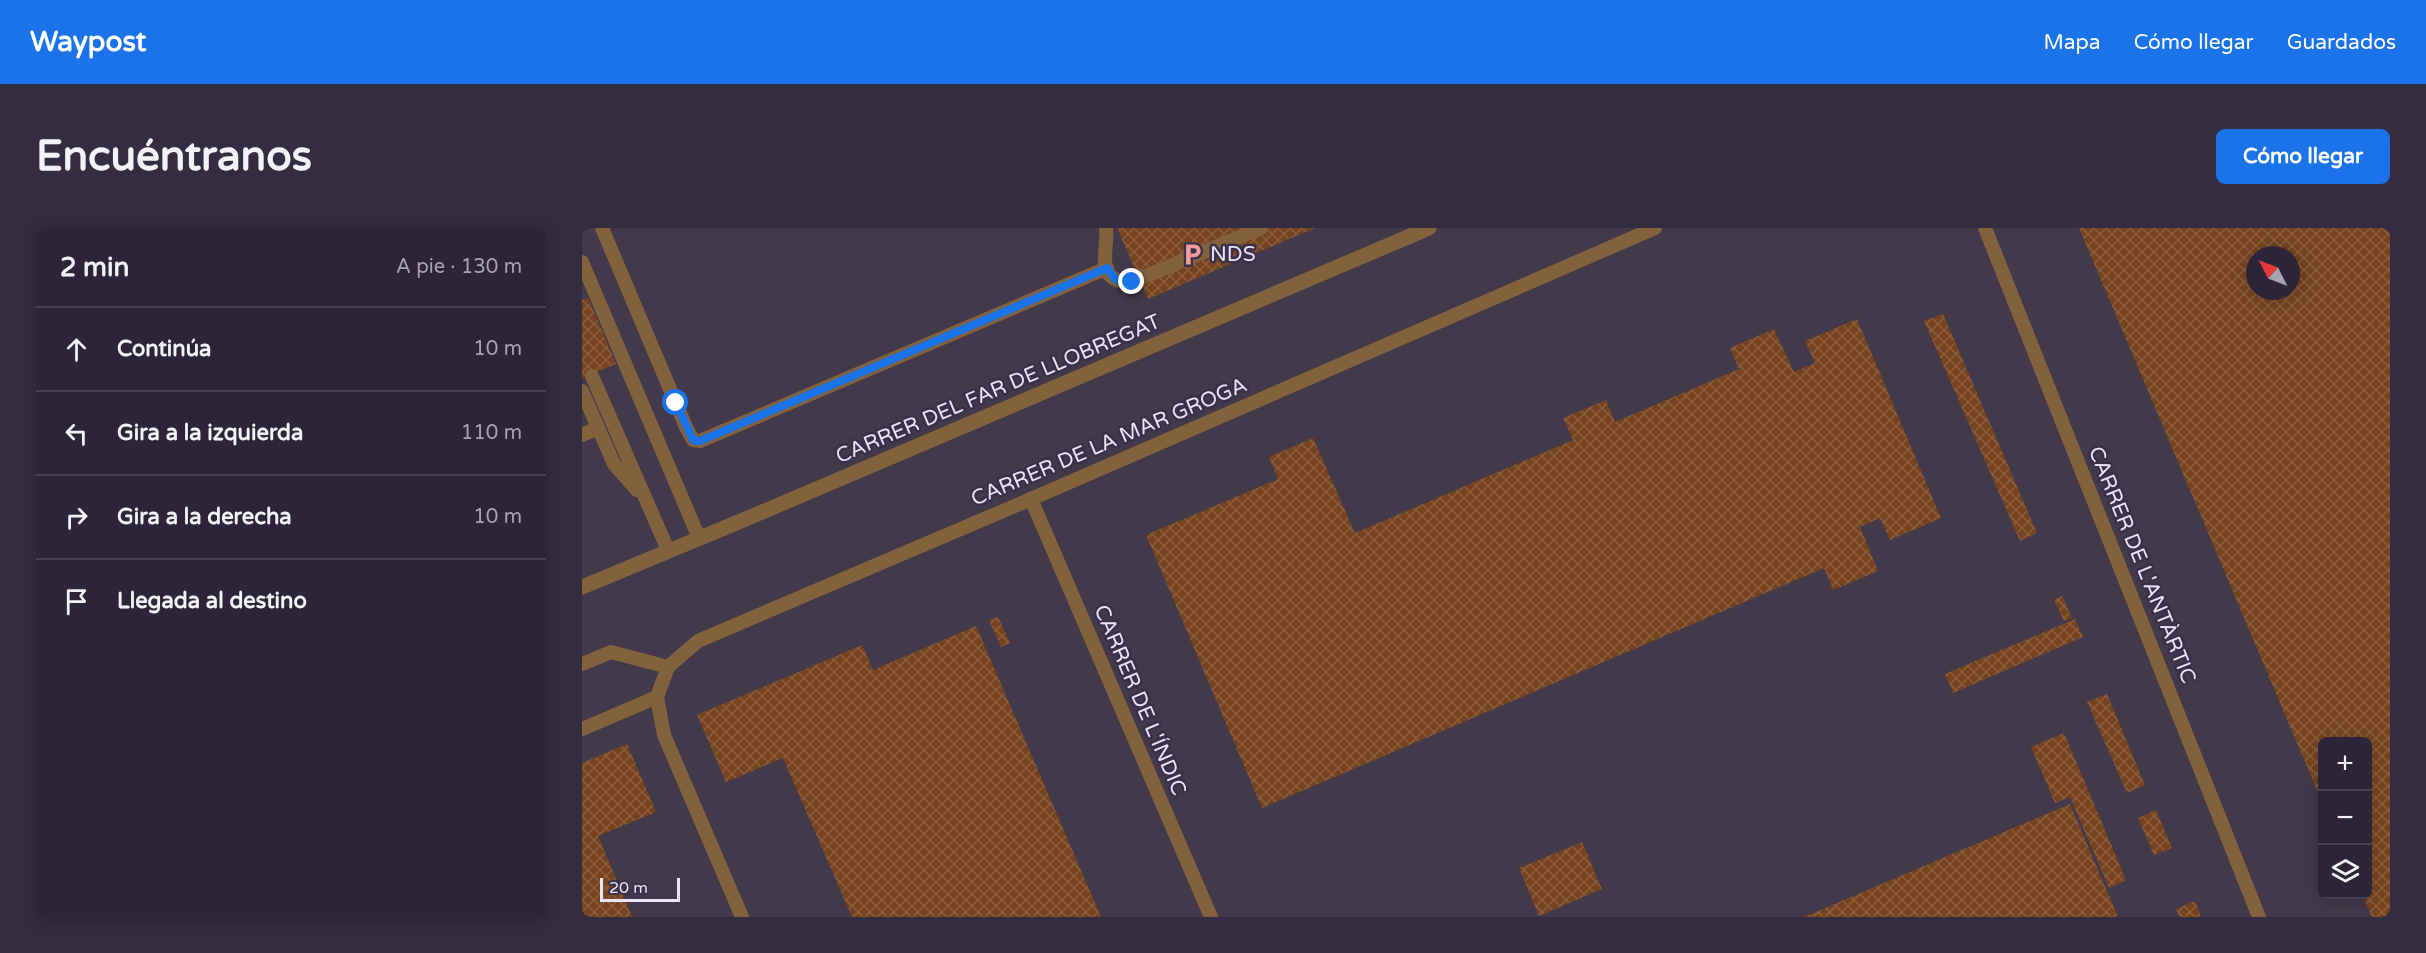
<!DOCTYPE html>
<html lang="es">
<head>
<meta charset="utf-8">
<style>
  :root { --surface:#2c2438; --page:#342c40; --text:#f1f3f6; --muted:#a6a4ae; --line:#484153; --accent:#1a73e8 }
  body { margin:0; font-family:"Varela Round",sans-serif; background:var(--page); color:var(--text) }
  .controls { position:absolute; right:18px; bottom:18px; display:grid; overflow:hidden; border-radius:9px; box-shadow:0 3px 15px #0003 }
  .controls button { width:54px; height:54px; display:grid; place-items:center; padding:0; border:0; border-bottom:2px solid var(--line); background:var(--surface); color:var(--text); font:30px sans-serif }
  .compass { position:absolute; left:1664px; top:18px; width:54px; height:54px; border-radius:50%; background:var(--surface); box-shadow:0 3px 15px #0003; rotate:312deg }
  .scale { position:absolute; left:18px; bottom:15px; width:80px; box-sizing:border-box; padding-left:6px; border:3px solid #eae4f5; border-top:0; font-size:16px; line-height:21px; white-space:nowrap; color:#eae4f5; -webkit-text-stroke:4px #3b304a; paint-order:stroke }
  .stop { position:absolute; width:18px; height:18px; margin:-14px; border:4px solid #1a73e8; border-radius:50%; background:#fff }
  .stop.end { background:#1a73e8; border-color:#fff; box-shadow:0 2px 6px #0008 }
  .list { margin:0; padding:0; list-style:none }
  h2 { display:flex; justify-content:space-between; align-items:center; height:78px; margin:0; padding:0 24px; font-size:26px }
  h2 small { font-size:20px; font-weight:400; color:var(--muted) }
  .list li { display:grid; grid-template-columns:39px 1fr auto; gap:18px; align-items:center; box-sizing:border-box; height:84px; padding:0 24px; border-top:2px solid var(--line) }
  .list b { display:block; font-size:22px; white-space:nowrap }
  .list em { font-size:20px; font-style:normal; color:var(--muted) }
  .icon { flex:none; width:33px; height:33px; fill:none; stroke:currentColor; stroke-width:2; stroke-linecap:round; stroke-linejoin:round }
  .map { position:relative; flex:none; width:1808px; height:689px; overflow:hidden; border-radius:9px }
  header { display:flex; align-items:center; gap:36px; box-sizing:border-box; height:84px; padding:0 30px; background:var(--accent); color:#fff }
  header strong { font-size:28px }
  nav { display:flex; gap:33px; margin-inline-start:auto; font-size:21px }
  .intro { display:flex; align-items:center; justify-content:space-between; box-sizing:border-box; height:144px; padding:0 36px }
  h1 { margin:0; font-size:42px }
  .button { padding:15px 27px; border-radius:9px; background:var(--accent); color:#fff; font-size:21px; font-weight:700 }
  main { display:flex; gap:36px; padding:0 36px }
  aside { flex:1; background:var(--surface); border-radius:9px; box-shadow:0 3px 15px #0003 }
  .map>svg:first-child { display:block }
</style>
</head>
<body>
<header>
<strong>Waypost</strong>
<nav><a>Mapa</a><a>Cómo llegar</a><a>Guardados</a></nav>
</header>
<div class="intro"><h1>Encuéntranos</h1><a class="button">Cómo llegar</a></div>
<main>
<aside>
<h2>2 min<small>A pie · 130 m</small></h2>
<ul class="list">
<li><svg class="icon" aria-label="ahead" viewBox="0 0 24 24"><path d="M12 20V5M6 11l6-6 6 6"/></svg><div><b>Continúa</b></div><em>10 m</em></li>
<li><svg class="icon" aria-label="left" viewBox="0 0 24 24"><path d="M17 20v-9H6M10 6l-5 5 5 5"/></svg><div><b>Gira a la izquierda</b></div><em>110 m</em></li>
<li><svg class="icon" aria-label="right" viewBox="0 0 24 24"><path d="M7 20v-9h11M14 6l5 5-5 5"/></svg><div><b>Gira a la derecha</b></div><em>10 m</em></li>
<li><svg class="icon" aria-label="arrive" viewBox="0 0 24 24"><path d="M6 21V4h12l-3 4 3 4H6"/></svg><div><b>Llegada al destino</b></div></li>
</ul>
</aside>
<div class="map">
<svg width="1808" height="689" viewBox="0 0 1808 689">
  <defs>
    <pattern id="building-cross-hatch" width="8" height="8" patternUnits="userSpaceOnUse" patternTransform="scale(1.5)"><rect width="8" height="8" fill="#77431e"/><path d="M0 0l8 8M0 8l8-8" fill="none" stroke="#8a5e3f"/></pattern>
  </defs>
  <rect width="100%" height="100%" fill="#3b304a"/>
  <path fill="#42394a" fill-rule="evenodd" d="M 0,0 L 1808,0 L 1808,689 L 0,689 ZM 1673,27 L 1709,27 L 1709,63 L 1673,63 ZM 1740,514 L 1786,514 L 1786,666 L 1740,666 Z"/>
  <g fill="url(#building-cross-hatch)" fill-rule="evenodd">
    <polygon points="535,0 733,0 566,71"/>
    <path d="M 1497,0 L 1808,0 L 1808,689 L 1790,689 L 1780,666 L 1786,666 L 1786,514 L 1740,514 L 1740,574 ZM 1673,27 L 1709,27 L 1709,63 L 1673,63 Z"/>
    <polygon points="6,70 34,136 0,150 0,72"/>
    <polygon points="1361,86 1455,305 1438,313 1342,93"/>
    <polygon points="1275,91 1359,290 1308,312 1298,290 1278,299 1296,343 1251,362 1242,340 680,580 564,307 696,251 687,229 731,210 773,305 991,212 981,190 1024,172 1033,194 1157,141 1148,120 1192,101 1212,144 1233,135 1223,113"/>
    <polygon points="1480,368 1490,390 1482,393 1472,372"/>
    <polygon points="416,389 428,415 419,419 407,392"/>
    <polygon points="1493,391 1501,409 1371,465 1363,446"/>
    <polygon points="394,398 519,689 270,689 201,530 144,554 115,487 280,417 291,442"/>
    <polygon points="1525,466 1563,557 1545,565 1505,474"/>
    <polygon points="1482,505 1544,652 1527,660 1488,569 1473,575 1449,519"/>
    <polygon points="45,516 74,584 16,608 50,689 0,689 0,535"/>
    <polygon points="1488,576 1536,689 1222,689"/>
    <polygon points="1574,582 1590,620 1572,627 1556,590"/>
    <polygon points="1000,614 1020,661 957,688 937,640"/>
    <polygon points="1613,673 1619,689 1598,689 1594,681"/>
  </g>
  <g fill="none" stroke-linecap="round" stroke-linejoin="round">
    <g stroke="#82613d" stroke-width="14">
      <polyline points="20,0 104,199 111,212 118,213 525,40"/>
      <path d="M 524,0 C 527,21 510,55 550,54 L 679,0"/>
      <polyline points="1403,0 1677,689"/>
      <polyline points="0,34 117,310"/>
      <polyline points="10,148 86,322"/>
      <polyline points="0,163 32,236 55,262"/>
      <polyline points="0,207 16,200"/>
      <polyline points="449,271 629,689"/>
      <polyline points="0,436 29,424 86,439"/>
      <polyline points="0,501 75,469"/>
      <polyline points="160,689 82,507 75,469 86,439 116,413 449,271 1073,0"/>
    </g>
    <polyline stroke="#82613d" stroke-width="15" points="0,359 159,293 847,0"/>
  </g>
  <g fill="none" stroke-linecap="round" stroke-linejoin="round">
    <polyline stroke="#1a73e8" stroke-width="8" points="94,175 111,212 118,213 525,40 534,52 550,54"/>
  </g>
  <defs>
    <symbol id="parking-bare" viewBox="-9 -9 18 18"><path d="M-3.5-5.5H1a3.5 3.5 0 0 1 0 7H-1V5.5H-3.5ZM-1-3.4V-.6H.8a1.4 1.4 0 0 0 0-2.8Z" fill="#f59b9a" stroke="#3b304a" stroke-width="2.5" paint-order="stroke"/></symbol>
  </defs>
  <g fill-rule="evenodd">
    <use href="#parking-bare" x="594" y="10" width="33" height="33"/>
  </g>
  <g text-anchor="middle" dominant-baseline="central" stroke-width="5" stroke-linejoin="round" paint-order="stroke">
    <g font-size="21" fill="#eae4f5" stroke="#3b304a" text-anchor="start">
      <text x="628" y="26">NDS</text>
    </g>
    <g font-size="21" fill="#eae4f5" stroke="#3b304a">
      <text transform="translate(416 161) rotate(-23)">CARRER DEL FAR DE LLOBREGAT</text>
      <text transform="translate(527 214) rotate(-23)">CARRER DE LA MAR GROGA</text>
      <text transform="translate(1560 337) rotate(68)">CARRER DE L'ANTÀRTIC</text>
      <text transform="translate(558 472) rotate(67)">CARRER DE L'ÍNDIC</text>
    </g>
  </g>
</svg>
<div class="controls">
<button>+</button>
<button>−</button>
<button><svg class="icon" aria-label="layers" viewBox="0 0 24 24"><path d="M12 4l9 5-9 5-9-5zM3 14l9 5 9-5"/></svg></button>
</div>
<svg class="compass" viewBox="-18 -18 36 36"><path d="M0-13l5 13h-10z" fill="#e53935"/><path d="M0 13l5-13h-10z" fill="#a6a4ae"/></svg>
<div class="scale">20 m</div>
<div class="stop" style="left:94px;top:175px"></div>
<div class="stop end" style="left:550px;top:54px"></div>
</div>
</main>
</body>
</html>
